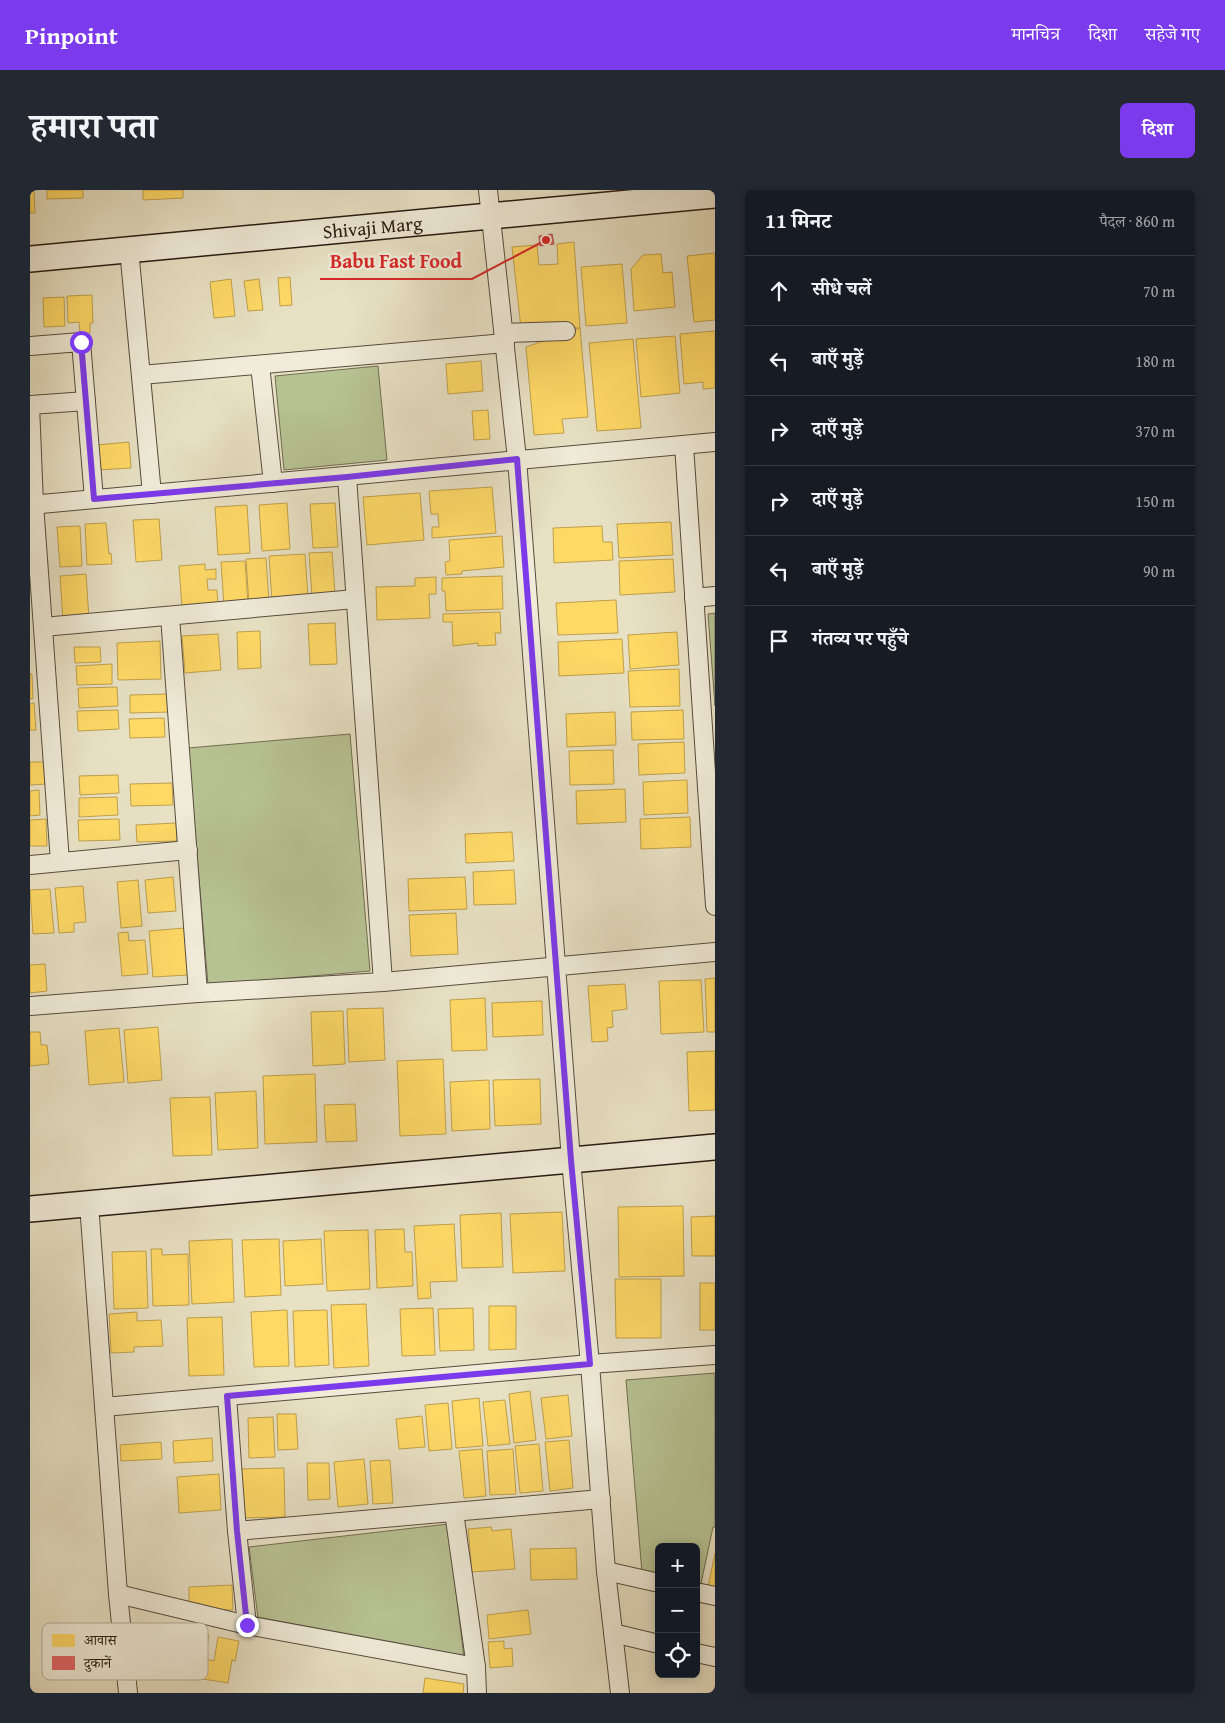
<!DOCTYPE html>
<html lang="hi">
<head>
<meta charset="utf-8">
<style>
  :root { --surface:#171b24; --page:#242831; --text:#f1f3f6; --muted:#9ea1a6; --line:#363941; --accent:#7c3aed }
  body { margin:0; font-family:"Gentium Book Plus","Noto Serif Devanagari",serif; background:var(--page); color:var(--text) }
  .controls { position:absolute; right:15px; bottom:15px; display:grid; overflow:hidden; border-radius:8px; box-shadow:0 2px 12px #0003 }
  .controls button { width:45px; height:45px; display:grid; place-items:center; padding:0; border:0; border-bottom:1px solid var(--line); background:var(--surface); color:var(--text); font:25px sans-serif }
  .stop { position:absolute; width:15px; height:15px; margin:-11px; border:4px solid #7c3aed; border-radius:50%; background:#fff }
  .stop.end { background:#7c3aed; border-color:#fff; box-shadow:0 1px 5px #0008 }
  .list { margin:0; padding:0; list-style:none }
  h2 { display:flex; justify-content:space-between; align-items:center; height:65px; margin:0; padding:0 20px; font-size:21px }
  h2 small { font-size:16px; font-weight:400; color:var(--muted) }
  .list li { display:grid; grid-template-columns:32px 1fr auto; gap:15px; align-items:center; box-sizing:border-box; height:70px; padding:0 20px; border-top:1px solid var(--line) }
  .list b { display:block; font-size:19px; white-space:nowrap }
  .list em { font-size:16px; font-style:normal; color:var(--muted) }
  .icon { flex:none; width:28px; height:28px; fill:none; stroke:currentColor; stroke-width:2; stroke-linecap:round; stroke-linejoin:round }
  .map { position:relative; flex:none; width:685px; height:1503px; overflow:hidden; border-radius:8px }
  header { display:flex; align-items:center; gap:30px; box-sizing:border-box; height:70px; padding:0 25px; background:var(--accent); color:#fff }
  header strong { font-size:24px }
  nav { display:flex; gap:28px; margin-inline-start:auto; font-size:18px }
  .intro { display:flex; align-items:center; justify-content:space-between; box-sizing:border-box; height:120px; padding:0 30px }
  h1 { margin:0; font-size:35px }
  .button { padding:12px 22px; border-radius:8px; background:var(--accent); color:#fff; font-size:18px; font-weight:700 }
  main { display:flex; gap:30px; padding:0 30px }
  aside { flex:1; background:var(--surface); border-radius:8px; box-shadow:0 2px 12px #0003 }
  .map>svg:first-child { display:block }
</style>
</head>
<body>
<header>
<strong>Pinpoint</strong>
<nav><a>मानचित्र</a><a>दिशा</a><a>सहेजे गए</a></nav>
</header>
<div class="intro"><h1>हमारा पता</h1><a class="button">दिशा</a></div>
<main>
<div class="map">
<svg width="685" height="1503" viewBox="0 0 685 1503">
  <rect width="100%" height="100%" fill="#e8e1c4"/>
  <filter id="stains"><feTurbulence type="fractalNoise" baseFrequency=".004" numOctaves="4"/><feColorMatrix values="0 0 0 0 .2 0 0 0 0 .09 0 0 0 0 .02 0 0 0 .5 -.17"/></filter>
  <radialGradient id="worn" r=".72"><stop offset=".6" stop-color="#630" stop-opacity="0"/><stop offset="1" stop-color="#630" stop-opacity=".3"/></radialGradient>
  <g fill="#b7c293" stroke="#706e53">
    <polygon points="348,176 357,270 254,280 245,186"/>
    <polygon points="685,423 685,516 678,424"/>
    <polygon points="320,544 340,781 178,795 158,558"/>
    <polygon points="685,1183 685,1337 683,1337 670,1398 666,1397 666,1357 629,1357 629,1387 612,1383 596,1190"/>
    <polygon points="418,1334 434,1468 228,1428 219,1357"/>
  </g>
  <g fill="#ffd966" stroke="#bea04d">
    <polygon points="0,0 4,0 5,23 0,23"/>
    <polygon points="17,0 53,0 53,8 17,9"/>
    <polygon points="113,0 153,0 153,8 113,10"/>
    <polygon points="544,52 550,138 491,138 482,57 507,55 509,75 528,74 527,54"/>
    <polygon points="685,63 685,130 664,132 657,66"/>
    <polygon points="631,64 633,83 642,82 645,117 604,121 601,79 613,65"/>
    <polygon points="592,74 597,133 556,136 551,77"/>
    <polygon points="260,87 262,115 250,116 248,88"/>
    <polygon points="201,89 205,126 184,128 180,92"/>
    <polygon points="229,89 233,120 218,121 214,91"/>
    <polygon points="62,105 63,133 60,133 60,143 50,143 49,132 38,133 37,106"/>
    <polygon points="34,107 35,136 14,137 13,108"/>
    <polygon points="550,138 558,227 532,229 534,243 504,245 496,157"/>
    <polygon points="685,141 685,198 673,199 673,192 654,194 650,144"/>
    <polygon points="645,146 650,203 611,207 606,149"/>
    <polygon points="603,149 611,238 567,241 559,153"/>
    <polygon points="451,171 453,201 418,204 416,174"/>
    <polygon points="458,220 460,249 444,250 442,221"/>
    <polygon points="99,252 101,278 68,280 66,255"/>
    <polygon points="462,297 466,343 402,348 402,337 409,337 408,324 401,324 399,301"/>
    <polygon points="390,303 394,350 337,355 333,307"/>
    <polygon points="257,313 260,359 232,361 229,315"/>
    <polygon points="305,313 308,357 283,358 280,314"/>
    <polygon points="217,315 220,363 188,365 185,317"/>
    <polygon points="129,329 132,370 106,372 103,330"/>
    <polygon points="641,332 643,365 589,368 587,334"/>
    <polygon points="76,333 79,364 81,363 82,374 57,375 55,334"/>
    <polygon points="50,336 52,376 30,377 27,337"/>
    <polygon points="572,336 573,352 582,352 583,370 524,373 523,338"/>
    <polygon points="472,346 474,377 432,381 432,384 416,385 415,372 420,371 419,350"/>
    <polygon points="302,362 305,404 282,406 279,363"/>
    <polygon points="275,364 278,408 242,411 239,366"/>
    <polygon points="236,368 239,412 219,414 216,369"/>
    <polygon points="643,369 645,402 590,405 589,371"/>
    <polygon points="215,371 218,414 194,416 191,372"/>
    <polygon points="175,374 175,380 186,379 186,389 177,389 178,400 187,400 188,416 152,418 149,376"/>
    <polygon points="56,384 59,429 33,431 30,386"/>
    <polygon points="472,386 473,419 416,421 415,401 412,401 412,388"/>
    <polygon points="406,387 406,404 399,404 400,428 347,430 346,397 385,396 385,388"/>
    <polygon points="586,410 588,443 528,445 526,413"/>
    <polygon points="470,422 471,443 465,443 466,455 448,456 448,453 423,456 422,432 413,432 413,424"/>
    <polygon points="305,433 307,474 280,475 278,434"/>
    <polygon points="230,441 231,478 208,479 207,442"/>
    <polygon points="647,442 649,475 600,479 598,445"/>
    <polygon points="188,444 191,480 155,483 152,446"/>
    <polygon points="592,449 594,483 529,486 528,452"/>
    <polygon points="130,451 131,489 88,490 87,453"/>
    <polygon points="44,457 70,457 71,472 45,473"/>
    <polygon points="82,474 82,494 47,495 46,476"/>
    <polygon points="649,479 650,516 600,517 598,481"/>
    <polygon points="0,484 2,484 3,509 0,509"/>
    <polygon points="87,497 88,516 49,518 48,498"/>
    <polygon points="139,504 140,522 100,523 100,505"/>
    <polygon points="4,513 6,540 0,540 0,514"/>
    <polygon points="88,520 89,539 48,541 47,521"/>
    <polygon points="653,520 654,549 602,550 601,522"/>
    <polygon points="585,522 586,555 537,557 536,524"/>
    <polygon points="134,528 135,547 100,548 99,529"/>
    <polygon points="654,552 655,583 609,585 608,554"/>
    <polygon points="583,560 584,594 540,595 539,561"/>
    <polygon points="0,572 16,572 16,594 0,595"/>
    <polygon points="88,585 89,603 50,605 49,586"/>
    <polygon points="657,590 658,623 614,625 613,592"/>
    <polygon points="142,593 143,615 101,616 100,594"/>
    <polygon points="595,599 596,632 547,634 546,601"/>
    <polygon points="9,600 10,625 0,626 0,601"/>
    <polygon points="87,607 88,625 49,627 49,608"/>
    <polygon points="660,627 661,657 611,659 610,629"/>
    <polygon points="16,629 17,656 0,656 0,630"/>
    <polygon points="89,629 90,650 49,651 48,630"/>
    <polygon points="146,633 147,651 107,652 106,635"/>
    <polygon points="482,642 484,671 436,673 435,644"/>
    <polygon points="484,680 486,714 444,715 443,682"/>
    <polygon points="143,687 146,721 118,723 115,690"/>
    <polygon points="435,687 437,719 379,721 378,689"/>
    <polygon points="108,690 112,736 91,738 87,692"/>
    <polygon points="53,696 56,732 44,733 44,742 29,743 25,698"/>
    <polygon points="20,699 24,743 3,744 0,700"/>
    <polygon points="426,723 428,764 381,766 379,725"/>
    <polygon points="154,738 158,785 123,787 119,741"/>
    <polygon points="98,742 99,751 115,750 118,784 92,786 88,743"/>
    <polygon points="15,774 17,801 0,803 0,775"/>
    <polygon points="685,788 685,842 677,842 675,789"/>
    <polygon points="671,790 674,842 631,844 629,791"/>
    <polygon points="595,794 597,819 582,821 583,837 577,838 578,851 562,852 558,796"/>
    <polygon points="455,808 457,860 422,861 420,810"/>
    <polygon points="512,811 513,845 463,847 462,813"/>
    <polygon points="353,818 355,870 319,872 317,819"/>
    <polygon points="313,821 315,874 283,876 281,822"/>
    <polygon points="128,837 132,890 98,893 94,840"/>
    <polygon points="89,838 94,892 59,895 55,841"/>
    <polygon points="0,842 10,842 11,855 17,855 19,874 0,876"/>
    <polygon points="685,861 685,920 659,921 657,862"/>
    <polygon points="413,869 416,944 370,946 367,871"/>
    <polygon points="285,884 287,952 235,954 233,886"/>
    <polygon points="510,889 511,934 465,936 463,890"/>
    <polygon points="459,890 460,939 422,941 420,892"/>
    <polygon points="226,901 228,958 188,960 185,903"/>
    <polygon points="180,907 182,965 143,966 140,908"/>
    <polygon points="325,914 327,951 296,952 294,915"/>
    <polygon points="653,1016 654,1086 589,1087 588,1017"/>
    <polygon points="532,1022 535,1081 483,1083 480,1024"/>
    <polygon points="471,1023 473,1077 432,1078 430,1025"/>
    <polygon points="685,1026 685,1066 662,1066 661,1027"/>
    <polygon points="424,1034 427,1091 400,1092 401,1108 388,1109 384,1036"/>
    <polygon points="374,1039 375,1062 382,1062 383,1096 347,1098 345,1040"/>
    <polygon points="338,1040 340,1099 297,1101 294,1041"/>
    <polygon points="202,1049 204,1112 162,1114 159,1051"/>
    <polygon points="249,1049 251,1105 215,1107 212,1050"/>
    <polygon points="291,1049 293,1094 255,1096 253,1051"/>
    <polygon points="121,1059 132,1059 132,1065 158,1064 159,1115 123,1116"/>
    <polygon points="116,1061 118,1118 84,1119 82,1062"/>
    <polygon points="585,1089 631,1089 631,1148 586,1148"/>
    <rect x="670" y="1093" width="15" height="47"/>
    <polygon points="336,1114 339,1176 304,1178 301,1115"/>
    <polygon points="459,1116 486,1116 486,1159 459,1160"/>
    <polygon points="403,1118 405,1165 372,1166 370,1119"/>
    <polygon points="443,1118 444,1160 410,1161 408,1119"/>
    <polygon points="257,1120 259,1176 224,1177 221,1122"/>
    <polygon points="297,1120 299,1175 265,1177 263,1121"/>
    <polygon points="107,1122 107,1131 131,1130 133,1156 104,1157 104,1162 81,1163 79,1124"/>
    <polygon points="192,1127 194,1185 159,1186 157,1128"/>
    <polygon points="500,1201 506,1250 484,1253 479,1204"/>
    <polygon points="538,1205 542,1246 516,1249 511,1208"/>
    <polygon points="449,1208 453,1256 426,1258 422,1211"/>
    <polygon points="475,1210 480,1254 458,1256 453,1212"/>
    <polygon points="418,1213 422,1259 399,1261 395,1215"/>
    <polygon points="247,1224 266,1224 268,1259 248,1260"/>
    <polygon points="392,1226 395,1257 369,1259 366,1229"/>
    <polygon points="243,1227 245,1267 219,1268 218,1228"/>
    <polygon points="182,1248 183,1271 144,1273 143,1251"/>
    <polygon points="539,1250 543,1298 520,1301 515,1252"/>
    <polygon points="131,1252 132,1269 91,1271 90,1255"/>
    <polygon points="509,1254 513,1301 490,1303 485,1256"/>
    <polygon points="452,1259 456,1306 434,1308 429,1261"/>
    <polygon points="483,1259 486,1304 460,1305 457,1261"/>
    <polygon points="334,1269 338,1314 308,1317 304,1272"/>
    <polygon points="360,1270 363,1313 343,1314 340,1271"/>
    <polygon points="277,1273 299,1273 300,1309 278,1310"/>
    <polygon points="254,1278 255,1327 212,1328 210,1279"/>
    <polygon points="189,1284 191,1320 149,1323 147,1287"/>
    <polygon points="461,1337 462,1341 481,1339 485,1379 442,1382 438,1339"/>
    <polygon points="546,1358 547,1389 501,1390 500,1359"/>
    <polygon points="685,1363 685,1399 678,1397"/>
    <polygon points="202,1395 203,1420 159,1419 159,1397"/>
    <polygon points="498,1420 501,1444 459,1449 457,1425"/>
    <polygon points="155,1441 179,1445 175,1469 184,1471 188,1447 209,1451 205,1471 202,1470 198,1493 148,1485"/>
    <polygon points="474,1451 474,1459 482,1458 483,1476 460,1478 458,1452"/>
    <polygon points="395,1488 434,1494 433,1503 393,1503"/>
  </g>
  <polygon fill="#e06666" stroke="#a94f4d" points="522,44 524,54 510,56 509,46"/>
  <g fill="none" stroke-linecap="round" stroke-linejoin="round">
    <defs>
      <g id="street">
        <polyline points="458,0 487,269 541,970 560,1174 576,1381 590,1503"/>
        <polyline points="99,59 122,304"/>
        <polyline points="474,143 536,141"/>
        <polyline points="0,156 51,152 64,309"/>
        <polyline points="230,175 243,293"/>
        <polyline points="111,185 475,153"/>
        <polyline points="654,255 685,716"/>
        <polyline points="317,287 353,792"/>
        <polyline points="0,315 685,252"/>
        <polyline points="664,408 685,406"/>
        <polyline points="140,426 168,803"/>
        <polyline points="13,437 325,409"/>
        <polyline points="30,672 4,314 0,215 56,211"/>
        <polyline points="0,675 158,660"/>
        <polyline points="0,816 168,803 353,792 685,762"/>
        <polyline points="59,1014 88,1404 98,1503"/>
        <polyline points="197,1207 207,1341 217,1435"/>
        <polyline points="74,1217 560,1174 685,1165"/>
        <polyline points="424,1322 446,1477"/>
        <polyline points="207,1341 571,1309"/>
        <polyline points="576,1381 629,1393"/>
        <polyline points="666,1402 685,1406"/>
        <polyline points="88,1404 217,1435 446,1477 447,1503"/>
        <polyline points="583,1443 629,1454"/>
        <polyline points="666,1463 685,1467"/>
      </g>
      <g id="secondary">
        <path id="s1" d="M 0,69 L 685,5"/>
        <polyline points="0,1019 685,957"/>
      </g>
    </defs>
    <use href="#street" stroke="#584c3f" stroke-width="20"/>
    <use href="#secondary" stroke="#281a13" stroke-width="28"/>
    <use href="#street" stroke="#f0ecd9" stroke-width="18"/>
    <use href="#secondary" stroke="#f0ecd9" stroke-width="25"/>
  </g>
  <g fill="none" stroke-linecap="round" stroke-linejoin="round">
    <polyline stroke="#7c3aed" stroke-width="6" points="51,152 64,309 317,287 487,269 541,970 560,1174 197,1206 207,1341 217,1435"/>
  </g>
  <g text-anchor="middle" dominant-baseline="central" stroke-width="5" stroke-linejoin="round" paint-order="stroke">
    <g font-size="19" fill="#281a13" stroke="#f0ecd9">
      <text stroke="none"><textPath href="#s1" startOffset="344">Shivaji Marg</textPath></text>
    </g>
  </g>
  <rect x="12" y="1433" width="166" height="57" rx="8" fill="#f0ecd9" stroke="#b4ad9e" stroke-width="1"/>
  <rect x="22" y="1444" width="23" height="13" fill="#ffd966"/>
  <rect x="22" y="1466" width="23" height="14" fill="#e06666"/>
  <g font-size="14" fill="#281a13">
    <text x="54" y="1455">आवास</text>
    <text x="54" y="1478">दुकानें</text>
  </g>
  <path fill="none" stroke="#d62828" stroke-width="2" d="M516 50L442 89H290"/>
  <circle fill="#d62828" stroke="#f0ecd9" stroke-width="2" cx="516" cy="50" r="5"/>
  <g font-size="20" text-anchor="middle" font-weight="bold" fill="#d62828" stroke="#f0ecd9" stroke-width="5" stroke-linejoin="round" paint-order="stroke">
    <text x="366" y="78">Babu Fast Food</text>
  </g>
  <rect width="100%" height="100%" filter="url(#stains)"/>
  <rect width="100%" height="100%" fill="url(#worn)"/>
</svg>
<div class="controls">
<button>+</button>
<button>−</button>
<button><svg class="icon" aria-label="locate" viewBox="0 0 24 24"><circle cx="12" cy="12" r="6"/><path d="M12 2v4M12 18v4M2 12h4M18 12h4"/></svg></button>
</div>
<div class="stop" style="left:51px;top:152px"></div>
<div class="stop end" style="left:217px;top:1435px"></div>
</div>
<aside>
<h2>11 मिनट<small>पैदल · 860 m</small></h2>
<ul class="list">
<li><svg class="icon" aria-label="ahead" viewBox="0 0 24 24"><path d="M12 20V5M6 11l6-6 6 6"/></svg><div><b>सीधे चलें</b></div><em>70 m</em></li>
<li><svg class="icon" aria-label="left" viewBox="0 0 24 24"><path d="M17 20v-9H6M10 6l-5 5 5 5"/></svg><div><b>बाएँ मुड़ें</b></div><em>180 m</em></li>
<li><svg class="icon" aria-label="right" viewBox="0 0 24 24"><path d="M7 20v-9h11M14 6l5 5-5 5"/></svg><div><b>दाएँ मुड़ें</b></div><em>370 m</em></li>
<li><svg class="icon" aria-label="right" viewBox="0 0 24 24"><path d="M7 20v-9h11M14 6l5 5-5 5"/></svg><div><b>दाएँ मुड़ें</b></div><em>150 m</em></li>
<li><svg class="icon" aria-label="left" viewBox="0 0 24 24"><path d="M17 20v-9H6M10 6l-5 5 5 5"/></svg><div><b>बाएँ मुड़ें</b></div><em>90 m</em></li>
<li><svg class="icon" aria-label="arrive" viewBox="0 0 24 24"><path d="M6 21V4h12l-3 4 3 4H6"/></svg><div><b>गंतव्य पर पहुँचे</b></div></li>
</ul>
</aside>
</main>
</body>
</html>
